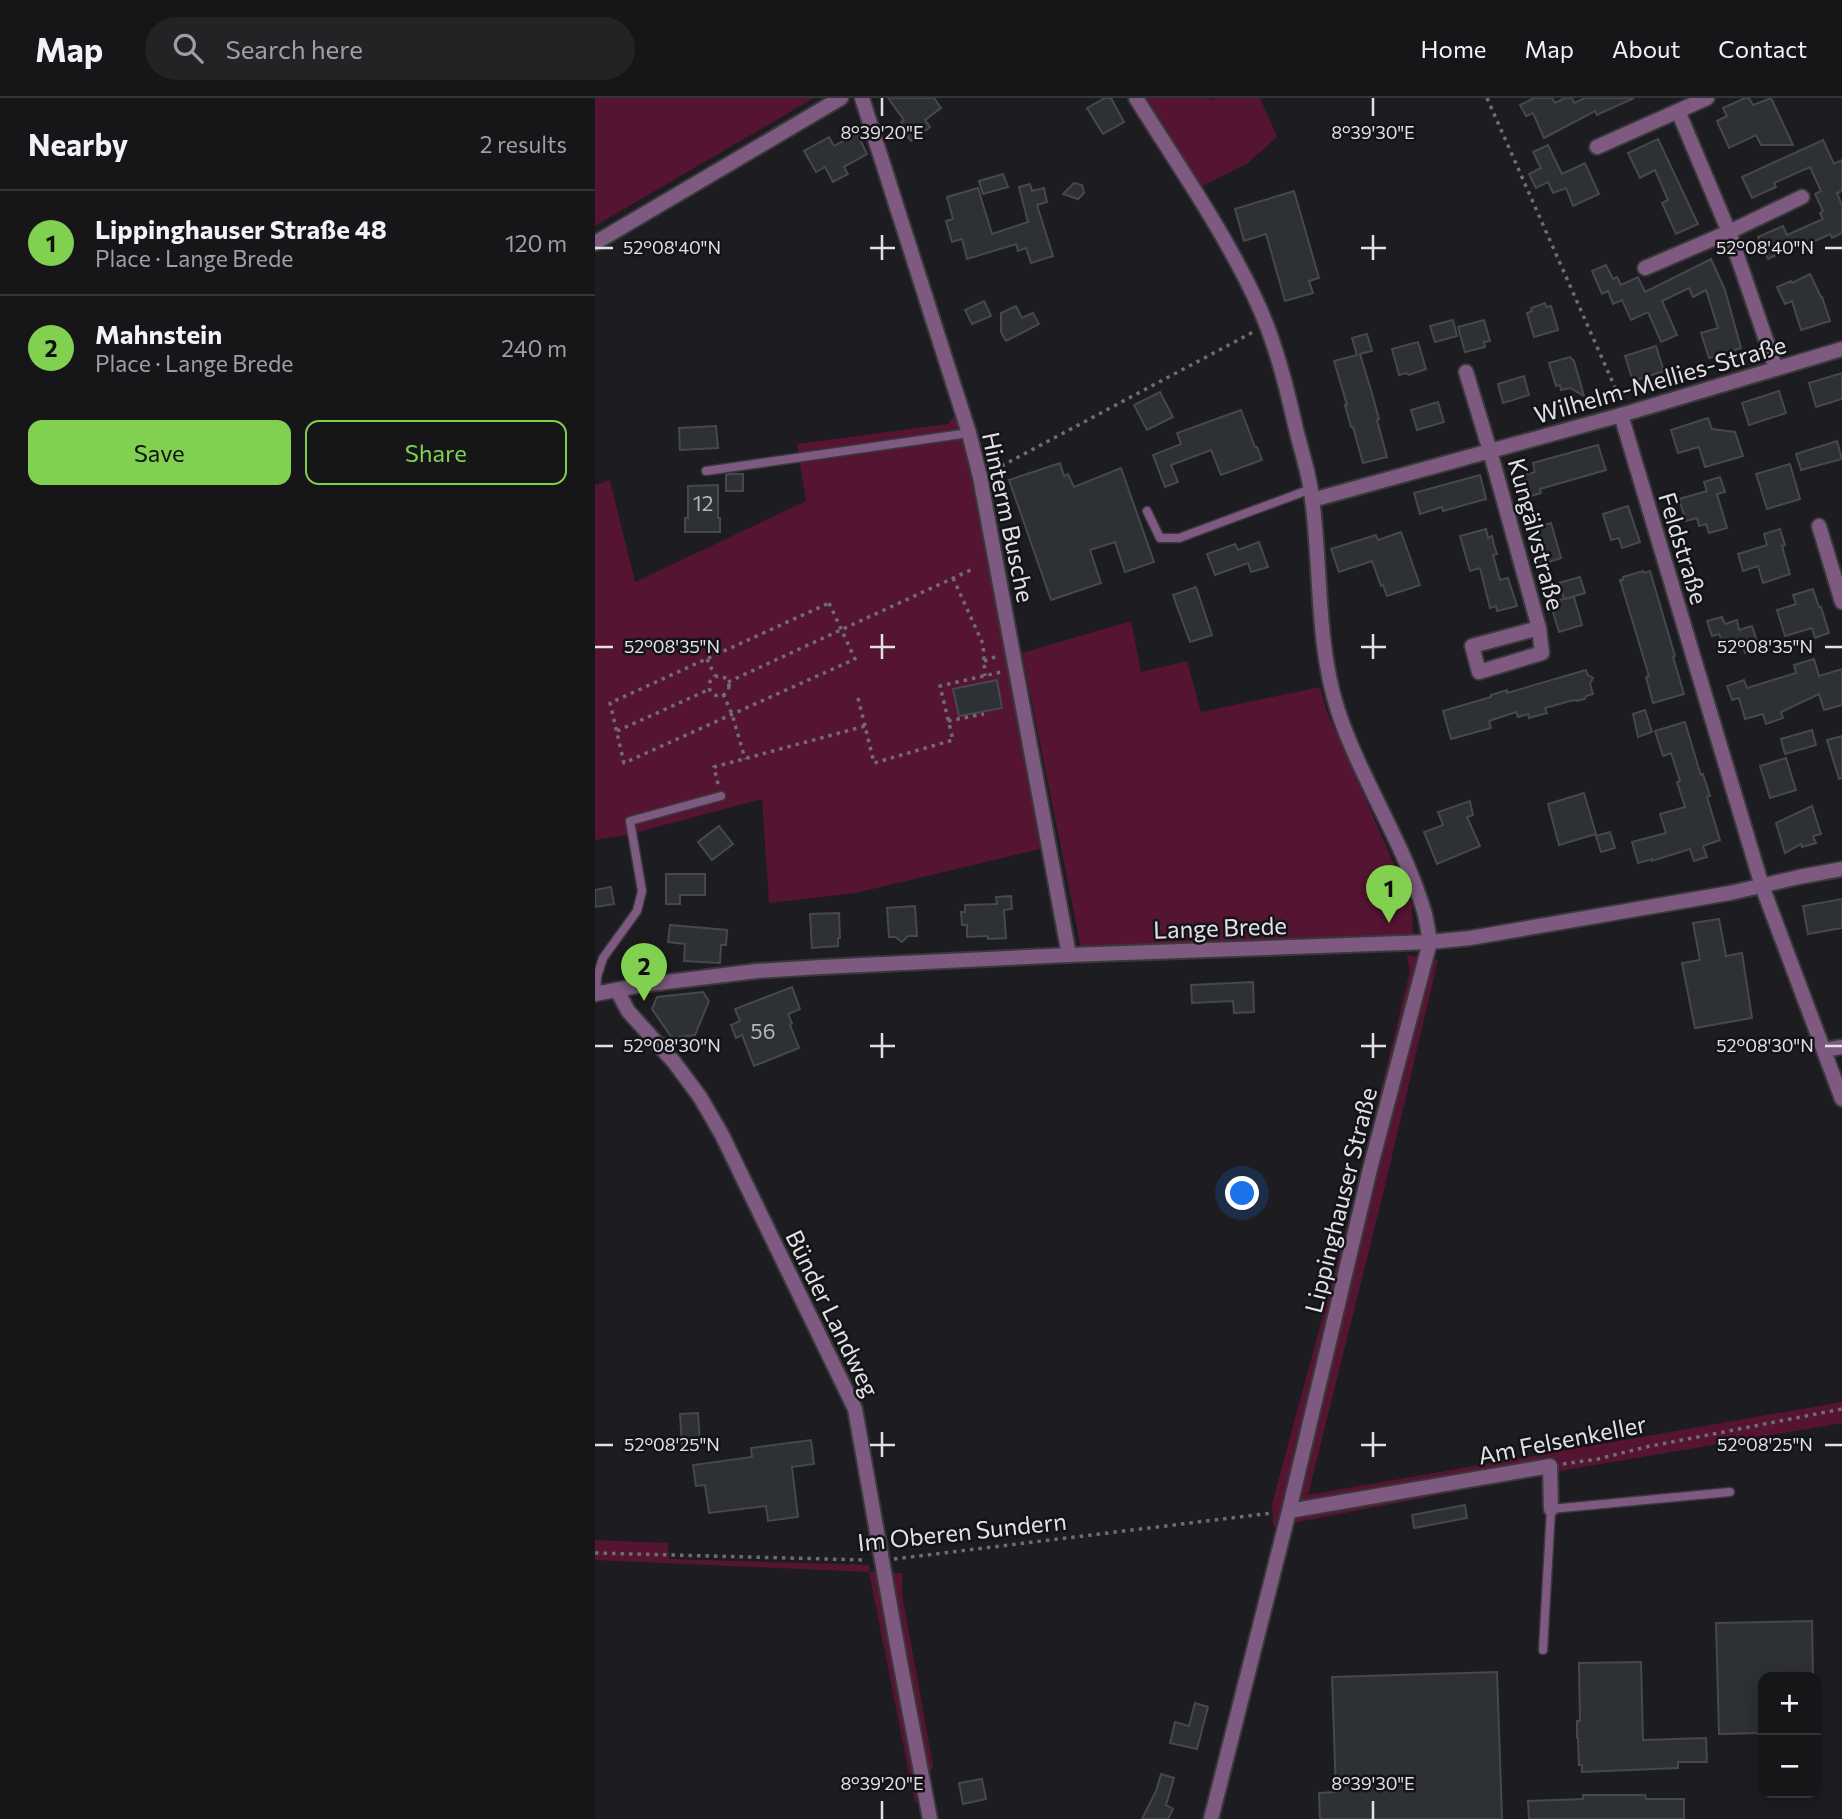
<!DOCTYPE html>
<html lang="en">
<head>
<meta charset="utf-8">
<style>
  :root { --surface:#161518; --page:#232225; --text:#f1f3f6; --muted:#9e9fa2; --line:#353437; --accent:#81d050 }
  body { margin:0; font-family:Commissioner,sans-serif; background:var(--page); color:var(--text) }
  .controls { position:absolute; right:21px; bottom:21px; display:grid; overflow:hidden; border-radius:14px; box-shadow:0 4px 18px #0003 }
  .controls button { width:63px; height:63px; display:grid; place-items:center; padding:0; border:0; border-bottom:2px solid var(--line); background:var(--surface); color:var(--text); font:35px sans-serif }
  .you { position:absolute; left:648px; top:1096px; width:24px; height:24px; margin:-18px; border:5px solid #fff; border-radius:50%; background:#1a73e8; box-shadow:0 0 0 10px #1a73e833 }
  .badge { display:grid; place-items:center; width:46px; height:46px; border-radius:50%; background:var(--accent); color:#111; font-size:23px; font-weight:700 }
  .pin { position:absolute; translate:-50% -58px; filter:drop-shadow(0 2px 4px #0008) }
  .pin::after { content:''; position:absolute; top:37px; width:24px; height:21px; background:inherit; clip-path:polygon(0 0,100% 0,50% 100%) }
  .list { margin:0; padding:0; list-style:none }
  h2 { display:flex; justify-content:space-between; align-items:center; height:91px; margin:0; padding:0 28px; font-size:30px }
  h2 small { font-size:23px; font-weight:400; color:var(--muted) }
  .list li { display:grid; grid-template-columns:46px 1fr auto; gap:21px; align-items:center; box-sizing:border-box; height:105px; padding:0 28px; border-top:2px solid var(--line) }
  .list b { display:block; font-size:26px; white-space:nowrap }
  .list p { margin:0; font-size:23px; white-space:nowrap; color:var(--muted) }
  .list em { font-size:23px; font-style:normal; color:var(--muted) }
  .actions { display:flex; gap:14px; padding:21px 28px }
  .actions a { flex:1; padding:16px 0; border:2px solid var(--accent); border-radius:14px; text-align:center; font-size:24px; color:var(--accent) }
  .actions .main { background:var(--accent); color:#111 }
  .icon { flex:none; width:38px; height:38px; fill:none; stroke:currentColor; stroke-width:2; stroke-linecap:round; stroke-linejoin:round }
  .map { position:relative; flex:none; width:1247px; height:1721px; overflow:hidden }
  header { display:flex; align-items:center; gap:42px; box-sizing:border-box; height:98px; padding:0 35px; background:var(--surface); border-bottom:2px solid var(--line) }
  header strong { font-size:33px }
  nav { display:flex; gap:38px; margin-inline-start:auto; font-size:24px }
  .search { width:490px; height:63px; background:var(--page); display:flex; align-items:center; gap:18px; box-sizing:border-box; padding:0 24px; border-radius:38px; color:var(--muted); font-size:26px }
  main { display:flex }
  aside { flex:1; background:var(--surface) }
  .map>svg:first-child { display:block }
</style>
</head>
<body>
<header>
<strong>Map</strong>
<div class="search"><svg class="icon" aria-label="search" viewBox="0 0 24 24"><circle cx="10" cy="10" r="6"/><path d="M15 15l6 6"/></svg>Search here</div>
<nav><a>Home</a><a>Map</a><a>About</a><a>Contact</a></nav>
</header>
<main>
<aside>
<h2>Nearby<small>2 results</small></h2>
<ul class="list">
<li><span class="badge">1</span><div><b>Lippinghauser Straße 48</b><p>Place · Lange Brede</p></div><em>120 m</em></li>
<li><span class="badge">2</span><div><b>Mahnstein</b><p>Place · Lange Brede</p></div><em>240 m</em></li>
</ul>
<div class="actions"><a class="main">Save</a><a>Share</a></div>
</aside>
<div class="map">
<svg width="1247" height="1721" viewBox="0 0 1247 1721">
  <rect width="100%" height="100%" fill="#1d1c20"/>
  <g fill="#551532">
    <polygon points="0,0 219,0 0,128"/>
    <polygon points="549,0 615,0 617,2 621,0 665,0 682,39 653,65 605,89"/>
    <polygon points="361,315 373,352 424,634 449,750 261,795 174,805 167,701 32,737 0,742 0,387 15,382 40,484 211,403 202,346 353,326"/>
    <polygon points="536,523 546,574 592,563 606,614 725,589 731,611 817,807 818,839 486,850 427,555"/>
    <polygon points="812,857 843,862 789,1092 713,1397 1247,1304 1247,1325 971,1372 678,1429 677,1406 758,1106 815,873"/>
    <polygon points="0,1442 73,1445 74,1461 274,1467 275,1474 307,1475 307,1496 338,1668 320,1706 274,1474 0,1462"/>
  </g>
  <g fill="#2d3034" stroke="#45484c" stroke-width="2">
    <polygon points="293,0 339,0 346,10 330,22 335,29 316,43 310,35 310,30 306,24 309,22"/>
    <polygon points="510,0 516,0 529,24 508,36 492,10"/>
    <polygon points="939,0 957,0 960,5 970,0 977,0 979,5 990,0 1039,0 1002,17 1000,13 949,40 938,15 931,18 925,7"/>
    <polygon points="1150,0 1154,0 1158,7 1176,0 1198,47 1166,47 1161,37 1134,50 1122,23 1132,18 1128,10"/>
    <polygon points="262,35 272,56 249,69 253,76 238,84 230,69 221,74 209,53 234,39 239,48"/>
    <polygon points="1063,41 1103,126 1081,136 1067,105 1073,102 1060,72 1045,80 1033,55"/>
    <polygon points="1228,42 1239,66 1247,62 1247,93 1242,95 1247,107 1247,135 1237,140 1235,136 1209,148 1208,145 1173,161 1163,139 1188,128 1192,137 1228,121 1225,115 1228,113 1220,96 1226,93 1215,69 1179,85 1181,89 1157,100 1147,79"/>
    <polygon points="953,47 967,76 990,65 1004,96 978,108 971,90 958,95 953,84 941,90 934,76 946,70 938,54"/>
    <polygon points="408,76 413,89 388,96 384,83"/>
    <polygon points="479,85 487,87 489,95 483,101 468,96"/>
    <polygon points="435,86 437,93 449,90 452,104 442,107 458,158 436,165 431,150 423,153 421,146 372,161 367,141 357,144 351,123 358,121 352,99 383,90 397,136 433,124 424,89"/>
    <polygon points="699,93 724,180 714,183 718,195 690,203 671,136 649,143 640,111"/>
    <polygon points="1116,161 1130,192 1146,250 1114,260 1106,235 1123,230 1111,192 1098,199 1094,190 1067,203 1082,237 1066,244 1053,214 1036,222 1027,202 1018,206 1013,193 1007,196 997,173 1011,167 1018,181 1022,179 1026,187 1043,179 1050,194"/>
    <polygon points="1215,176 1226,199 1227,199 1235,223 1206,232 1197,203 1190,206 1182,189 1196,183 1197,185"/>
    <polygon points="389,203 396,218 377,226 370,212"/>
    <polygon points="950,205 951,209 956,208 963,232 939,239 932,215 937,213 936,210"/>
    <polygon points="421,208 427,220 438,215 444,226 411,243 406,234 406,215"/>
    <polygon points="858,222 862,238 840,244 835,228"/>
    <polygon points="889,222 895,243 889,244 890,249 870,254 863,229"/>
    <polygon points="772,236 777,253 765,256 778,299 784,321 782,322 792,359 768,365 758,329 756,329 750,307 752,307 739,263 762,257 757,240"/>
    <polygon points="823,244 831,271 814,277 811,275 804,277 797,251"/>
    <polygon points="1061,248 1069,273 1038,283 1030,258"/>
    <polygon points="975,259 979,263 989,298 975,290 966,292 965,287 961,288 954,265"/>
    <polygon points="1247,275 1247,301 1221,309 1214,285"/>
    <polygon points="929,278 934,297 908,305 903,286"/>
    <polygon points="1184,293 1191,315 1154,327 1147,305"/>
    <polygon points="565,294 578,319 552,332 539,307"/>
    <polygon points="843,304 849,324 822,332 816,312"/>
    <polygon points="646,312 660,349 662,349 667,362 626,377 616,352 576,367 583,384 570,389 558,357 586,346 582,335"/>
    <polygon points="1113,320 1117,331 1140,334 1148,358 1110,369 1104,349 1083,355 1076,332"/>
    <polygon points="121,328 123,350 85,352 84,330"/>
    <polygon points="1242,343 1247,361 1206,372 1201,356"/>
    <polygon points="1003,347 1011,372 945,391 946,395 926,401 920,380 940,374 938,365"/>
    <polygon points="465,365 469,378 473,376 479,389 526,370 559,464 530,474 520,444 495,452 506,485 456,502 414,382"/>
    <polygon points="1195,366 1205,401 1172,411 1161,376"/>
    <polygon points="134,376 148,376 148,393 131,393 131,377"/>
    <polygon points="885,377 891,401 848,413 847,409 825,416 819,395"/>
    <polygon points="1125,379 1130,394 1122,396 1132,430 1114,435 1111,426 1104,428 1102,420 1091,423 1084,401 1112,393 1109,384"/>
    <polygon points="123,387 123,420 125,420 125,434 90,434 90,420 93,420 93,388"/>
    <polygon points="1033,408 1045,444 1027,450 1024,440 1016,442 1008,416"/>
    <polygon points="956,425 966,460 944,467 934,431"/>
    <polygon points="891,431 893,440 897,438 899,447 902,456 898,457 905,482 913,480 922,508 902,513 901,508 895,510 885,470 875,473 865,438"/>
    <polygon points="1185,431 1190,447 1187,448 1195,476 1168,485 1163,468 1148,473 1143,456 1172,447 1169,436"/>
    <polygon points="806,434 825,487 792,498 788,487 786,488 777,463 744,474 736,451 781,437 783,442"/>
    <polygon points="664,444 673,469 656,474 653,465 620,477 612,456 640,446 643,452"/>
    <polygon points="1048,473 1049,475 1055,473 1080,558 1078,559 1089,596 1058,605 1051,579 1054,578 1025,482 1028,482 1028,479"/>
    <polygon points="985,479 990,495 969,501 964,485"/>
    <polygon points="601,489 617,537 595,544 578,497"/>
    <polygon points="1218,491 1224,509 1226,509 1234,535 1220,540 1217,530 1190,538 1182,512 1201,506 1198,497"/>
    <polygon points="979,499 987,527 964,534 955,504"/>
    <polygon points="1127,519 1130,526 1142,522 1144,532 1157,528 1164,550 1150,555 1148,546 1130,552 1124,536 1117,538 1112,523"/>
    <polygon points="1219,561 1224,578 1247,571 1247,607 1229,612 1224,596 1186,614 1188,620 1171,626 1168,616 1150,621 1144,600 1137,602 1132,588 1149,582 1152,590 1201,575 1199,567"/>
    <polygon points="991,572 993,577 998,580 995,586 998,596 991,598 990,601 982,603 979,602 950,610 952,615 934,620 933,616 923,619 921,614 894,623 896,630 856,641 848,613 896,599 896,597 912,592 912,595"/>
    <polygon points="402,582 407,610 364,618 358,591"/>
    <polygon points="1050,612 1057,634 1043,639 1038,616"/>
    <polygon points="1090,624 1103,668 1106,677 1108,676 1115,698 1112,699 1125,742 1108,748 1112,759 1099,763 1095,751 1057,763 1057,761 1043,765 1037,744 1071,735 1065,716 1090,709 1082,684 1085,683 1076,655 1068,658 1060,633"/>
    <polygon points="1217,632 1221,647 1190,656 1186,641"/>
    <polygon points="1247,638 1247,680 1244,681 1232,642"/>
    <polygon points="1191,660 1201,692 1175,700 1165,668"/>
    <polygon points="989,695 1001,736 964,747 953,706"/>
    <polygon points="875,703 878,717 872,719 885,748 842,766 829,734 848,727 843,714"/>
    <polygon points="1217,708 1226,736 1218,738 1221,745 1207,749 1206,746 1190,755 1181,725"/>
    <polygon points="124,728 138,746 117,762 103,744"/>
    <polygon points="1015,734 1020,750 1006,754 1001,738"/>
    <polygon points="71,776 110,776 110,797 85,797 85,806 71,806"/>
    <polygon points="16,789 19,806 0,809 0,792"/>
    <polygon points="416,798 417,811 409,812 411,840 393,841 393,838 372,839 372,827 367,827 366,814 370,814 370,807 402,806 401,799"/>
    <polygon points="1247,801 1247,830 1213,836 1208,808"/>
    <polygon points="320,808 322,838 313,838 307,844 300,839 294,839 292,810"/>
    <polygon points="244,815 245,840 243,840 243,848 217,850 215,816"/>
    <polygon points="1124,821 1131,858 1147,855 1157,920 1100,930 1087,865 1105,862 1098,825"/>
    <polygon points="75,827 132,832 131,847 126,847 125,865 89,863 90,846 73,844"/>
    <polygon points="658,884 659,914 639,915 638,903 597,905 596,887"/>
    <polygon points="197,889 205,911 193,916 197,925 195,927 204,950 159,968 147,937 141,940 136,927 145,923 140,911"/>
    <polygon points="108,894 114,903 100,937 77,940 57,911 62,899"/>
    <polygon points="103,1315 105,1346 87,1347 85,1316"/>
    <polygon points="216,1342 219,1366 197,1369 203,1419 173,1423 171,1408 114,1415 110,1387 101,1388 98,1367 157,1359 156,1350"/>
    <polygon points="870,1407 872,1420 819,1430 817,1417"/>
    <polygon points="1217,1523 1218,1579 1168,1579 1168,1635 1124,1636 1121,1525"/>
    <polygon points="1046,1564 1048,1642 1111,1640 1112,1664 1083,1664 1083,1670 987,1674 987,1667 984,1667 983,1640 982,1640 982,1623 985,1623 984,1565"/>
    <polygon points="902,1574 907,1721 725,1721 724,1695 741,1694 737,1579"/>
    <polygon points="600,1605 613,1609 602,1651 575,1645 580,1624 594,1628"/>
    <polygon points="566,1676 579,1680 571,1707 578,1711 573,1721 547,1721 561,1693"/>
    <polygon points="387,1681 391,1701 368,1706 364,1685"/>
    <polygon points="988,1697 1050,1697 1051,1701 1089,1701 1089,1721 934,1721 933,1703 988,1701"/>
  </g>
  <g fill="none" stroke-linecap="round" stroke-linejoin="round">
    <defs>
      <g id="lane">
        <polyline points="111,373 374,335"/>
        <polyline points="552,413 565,440 584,440 716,391"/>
        <polyline points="1,896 2,879 8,860 42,813 47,793 35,723 126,698"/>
        <polyline points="948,1552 956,1411 1135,1394"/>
      </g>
      <g id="street">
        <polyline points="267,0 374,335 385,379 474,857"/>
        <path d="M 541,0 C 582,66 627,130 660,200 C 680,242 691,287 701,331 C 706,352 713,372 716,393 C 727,466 720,542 743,613 C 766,682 808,743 829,813 C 832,823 833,834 835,844 L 775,1071 L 694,1413 L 616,1721"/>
        <polyline points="1083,13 1112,0"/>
        <polyline points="1002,49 1083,13 1134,134 1181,271"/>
        <polyline points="0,145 246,0"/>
        <polyline points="1050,170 1134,134 1207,99"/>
        <polyline points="871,274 895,353 944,530 947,555 884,574 877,548 944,530"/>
        <polyline points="1026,317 1167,788 1247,1001"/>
        <polyline points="717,402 1026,317 1247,251"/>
        <polyline points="1224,428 1247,504"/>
        <polyline points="22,892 33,913 79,964 105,999 127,1037 260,1311 304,1558 335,1721"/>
        <polyline points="0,896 47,887 162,873 226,869 474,857 835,844 875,840 1135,795 1204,779 1247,771"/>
        <polyline points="1229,952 1247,949"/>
        <polyline points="694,1413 955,1368 956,1411"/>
      </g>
    </defs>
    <use href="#lane" stroke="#39383c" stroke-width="11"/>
    <use href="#street" stroke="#39383c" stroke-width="18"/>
    <g stroke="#6e6d71" stroke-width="3.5" stroke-dasharray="3.5 5" stroke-linecap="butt">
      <polyline points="892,0 1022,294 1023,301"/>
      <polyline points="399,372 658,234"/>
      <polyline points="358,480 388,546 390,578"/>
      <polygon points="234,505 260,561 29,665 15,605"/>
      <polyline points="112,561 120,578"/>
      <polyline points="389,563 403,558"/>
      <circle cx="124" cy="588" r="10"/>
      <polyline points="133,584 380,470"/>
      <polyline points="128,596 137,616 150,661"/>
      <polyline points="263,600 270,628"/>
      <polyline points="353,623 389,616"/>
      <polyline points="22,633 115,591"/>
      <polyline points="123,686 119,669 270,628 279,665 358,642 345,588 406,574"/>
      <polyline points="968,1366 1003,1361 1051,1349 1247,1311"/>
      <polyline points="0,1455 271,1462"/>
      <polyline points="299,1461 677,1415"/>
    </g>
    <use href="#lane" stroke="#7e5980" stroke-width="8"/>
    <use href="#street" stroke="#7e5980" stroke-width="14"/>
  </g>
  <path fill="none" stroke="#e2e2e5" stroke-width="2.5" d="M 287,0 L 287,18M 778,0 L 778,18M 287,137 L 287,162M 778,137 L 778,162M 0,150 L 18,150M 275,150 L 300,150M 766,150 L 791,150M 1230,150 L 1247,150M 287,536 L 287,561M 778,536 L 778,561M 0,549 L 18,549M 275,549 L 300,549M 766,549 L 791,549M 1230,549 L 1247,549M 287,935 L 287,960M 778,935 L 778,960M 0,948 L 18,948M 275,948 L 300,948M 766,948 L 791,948M 1230,948 L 1247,948M 287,1334 L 287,1359M 778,1334 L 778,1359M 0,1347 L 18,1347M 275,1347 L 300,1347M 766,1347 L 791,1347M 1230,1347 L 1247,1347M 287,1703 L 287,1721M 778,1703 L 778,1721"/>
  <g text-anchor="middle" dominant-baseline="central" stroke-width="5" stroke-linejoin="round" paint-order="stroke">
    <g font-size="21" fill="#b5b6b9">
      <text x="108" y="404">12</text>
      <text x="168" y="932">56</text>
    </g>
    <g font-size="24" fill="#e2e2e5" stroke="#141317">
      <text transform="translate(1065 281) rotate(-16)">Wilhelm-Mellies-Straße</text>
      <text transform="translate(414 419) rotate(78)">Hinterm Busche</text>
      <text transform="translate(942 436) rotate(75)">Kungälvstraße</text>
      <text transform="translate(1089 450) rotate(73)">Feldstraße</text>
      <text transform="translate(625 829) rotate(-2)">Lange Brede</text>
      <text transform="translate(745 1102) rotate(-76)">Lippinghauser Straße</text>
      <text transform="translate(238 1215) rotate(64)">Bünder Landweg</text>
      <text transform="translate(967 1341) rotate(-11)">Am Felsenkeller</text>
      <text transform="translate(367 1433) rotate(-6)">Im Oberen Sundern</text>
    </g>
  </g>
  <g font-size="18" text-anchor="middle" fill="#e2e2e5" stroke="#141317" stroke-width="5" stroke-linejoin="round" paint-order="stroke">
    <text x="287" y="41">8°39'20"E</text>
    <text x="778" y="41">8°39'30"E</text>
    <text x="77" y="156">52°08'40"N</text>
    <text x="1170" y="156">52°08'40"N</text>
    <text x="77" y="555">52°08'35"N</text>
    <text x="1170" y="555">52°08'35"N</text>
    <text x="77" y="954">52°08'30"N</text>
    <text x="1170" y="954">52°08'30"N</text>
    <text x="77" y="1353">52°08'25"N</text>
    <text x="1170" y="1353">52°08'25"N</text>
    <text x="287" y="1692">8°39'20"E</text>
    <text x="778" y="1692">8°39'30"E</text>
  </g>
</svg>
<div class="controls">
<button>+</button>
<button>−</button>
</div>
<div class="you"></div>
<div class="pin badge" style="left:794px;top:825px">1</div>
<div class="pin badge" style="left:49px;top:903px">2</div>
</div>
</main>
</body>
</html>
